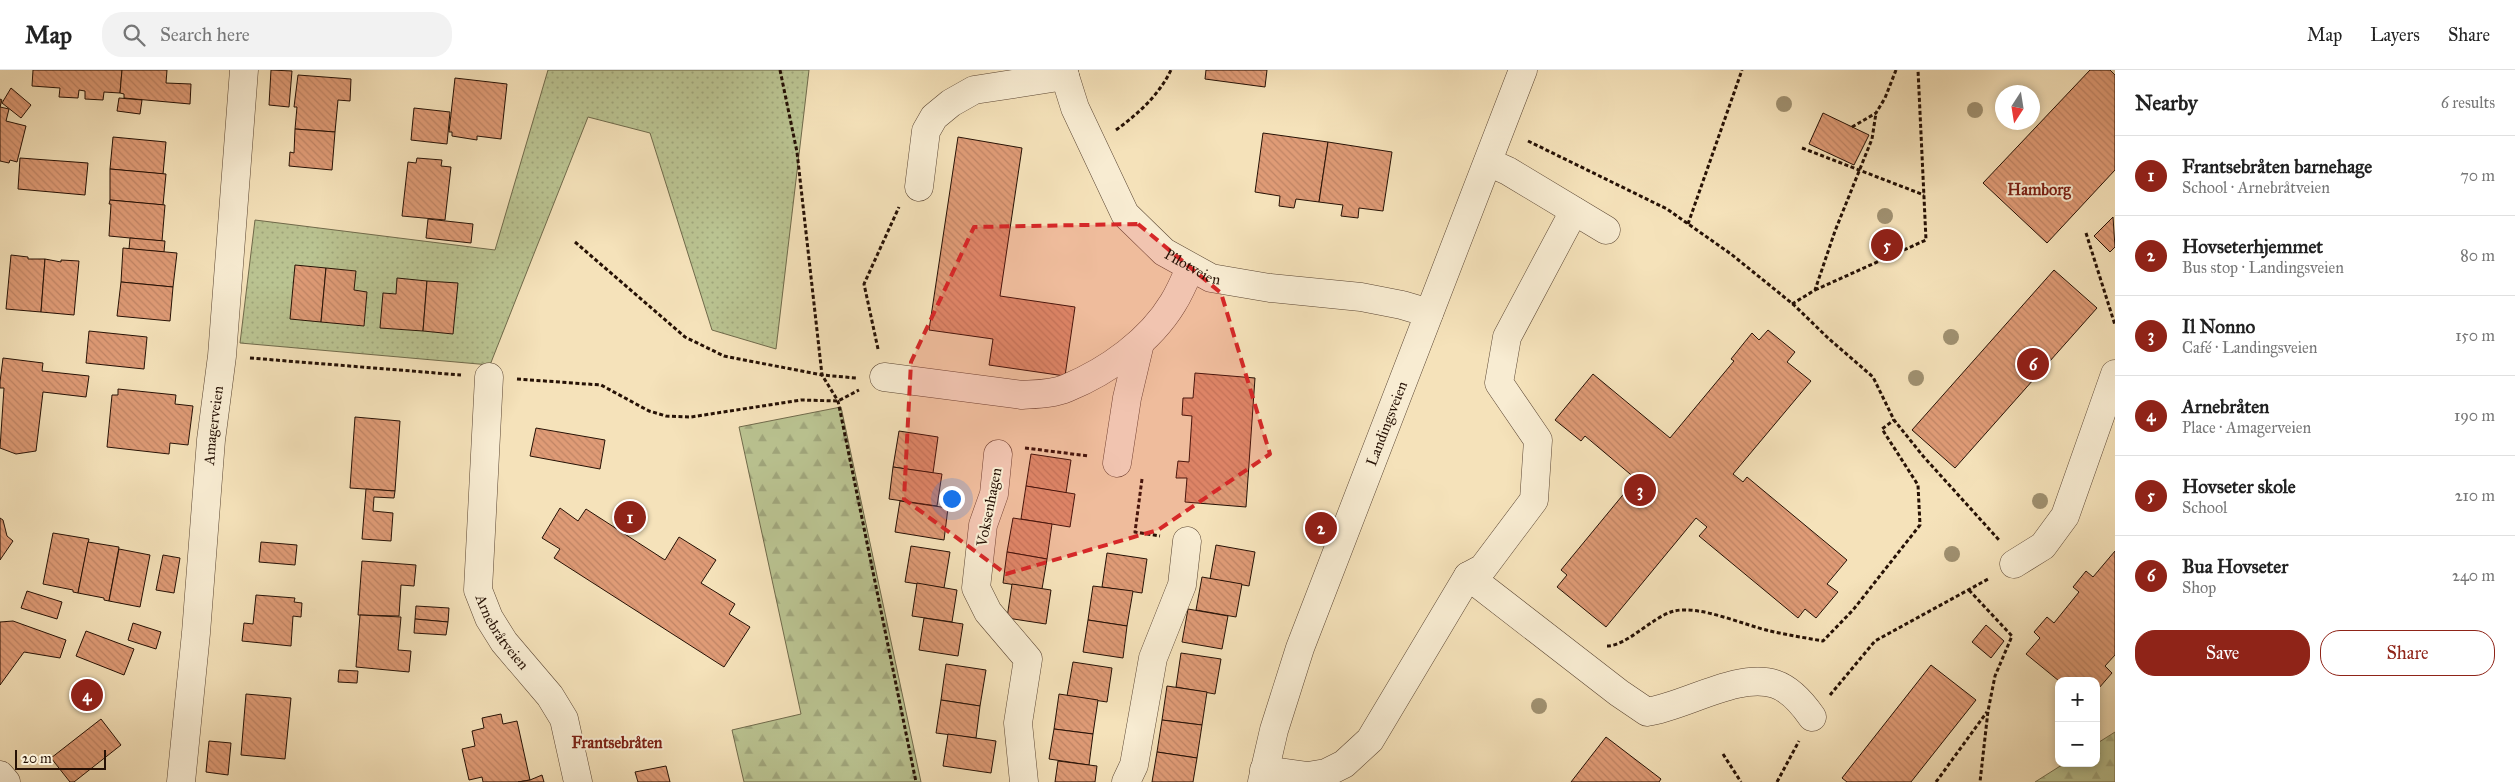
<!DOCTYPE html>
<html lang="en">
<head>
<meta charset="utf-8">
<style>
  :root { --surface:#fff; --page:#f2f2f2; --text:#222; --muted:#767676; --line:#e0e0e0; --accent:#8f2418 }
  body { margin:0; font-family:"IM FELL Great Primer",serif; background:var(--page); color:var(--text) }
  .controls { position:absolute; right:15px; bottom:15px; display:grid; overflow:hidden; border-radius:10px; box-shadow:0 2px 8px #0003 }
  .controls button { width:45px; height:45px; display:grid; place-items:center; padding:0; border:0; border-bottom:1px solid var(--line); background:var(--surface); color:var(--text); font:25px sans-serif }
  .compass { position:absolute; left:1995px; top:15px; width:45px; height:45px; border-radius:50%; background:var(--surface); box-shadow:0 2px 8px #0003; rotate:192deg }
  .scale { position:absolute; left:15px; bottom:12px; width:91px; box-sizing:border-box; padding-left:5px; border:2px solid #261105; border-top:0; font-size:14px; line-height:18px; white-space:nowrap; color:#261105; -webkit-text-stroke:4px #f8ecd2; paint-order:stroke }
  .you { position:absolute; left:951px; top:428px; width:18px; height:18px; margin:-12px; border:4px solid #fff; border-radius:50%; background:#1a73e8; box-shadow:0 0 0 8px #1a73e833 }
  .badge { display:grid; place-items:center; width:32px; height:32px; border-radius:50%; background:var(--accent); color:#fff; font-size:16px; font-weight:700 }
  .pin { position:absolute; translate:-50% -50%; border:2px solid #fff; box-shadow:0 1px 5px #0006 }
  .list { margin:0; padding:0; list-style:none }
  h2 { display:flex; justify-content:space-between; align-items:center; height:65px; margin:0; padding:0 20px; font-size:21px }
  h2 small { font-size:16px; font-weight:400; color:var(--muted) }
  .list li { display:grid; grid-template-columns:32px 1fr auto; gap:15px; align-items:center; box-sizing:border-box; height:80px; padding:0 20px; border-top:1px solid var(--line) }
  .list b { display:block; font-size:19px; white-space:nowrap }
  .list p { margin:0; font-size:16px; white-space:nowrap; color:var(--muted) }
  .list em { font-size:16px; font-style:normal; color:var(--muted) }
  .actions { display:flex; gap:10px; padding:15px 20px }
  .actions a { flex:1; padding:11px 0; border:1px solid var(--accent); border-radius:20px; text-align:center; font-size:18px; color:var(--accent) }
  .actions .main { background:var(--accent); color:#fff }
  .icon { flex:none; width:28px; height:28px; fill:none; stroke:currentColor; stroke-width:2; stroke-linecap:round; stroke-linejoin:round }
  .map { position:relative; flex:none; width:2115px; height:712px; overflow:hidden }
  header { display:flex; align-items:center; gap:30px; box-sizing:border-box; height:70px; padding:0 25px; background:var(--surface); border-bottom:1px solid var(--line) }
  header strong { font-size:24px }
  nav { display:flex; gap:28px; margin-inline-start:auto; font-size:18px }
  .search { width:350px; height:45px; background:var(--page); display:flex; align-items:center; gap:12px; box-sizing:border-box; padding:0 18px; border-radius:20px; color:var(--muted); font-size:19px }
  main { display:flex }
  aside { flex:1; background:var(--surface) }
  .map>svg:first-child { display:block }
</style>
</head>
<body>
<header>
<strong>Map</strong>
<div class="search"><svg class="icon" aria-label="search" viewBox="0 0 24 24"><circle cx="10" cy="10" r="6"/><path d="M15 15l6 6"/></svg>Search here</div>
<nav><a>Map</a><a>Layers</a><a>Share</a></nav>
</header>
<main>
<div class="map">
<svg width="2115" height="712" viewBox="0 0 2115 712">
  <defs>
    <pattern id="grass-dots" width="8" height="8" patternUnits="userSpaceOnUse" patternTransform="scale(1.25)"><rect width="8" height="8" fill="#bac391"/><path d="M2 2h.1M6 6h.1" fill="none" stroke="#a0a67c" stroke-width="1.8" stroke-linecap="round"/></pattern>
    <pattern id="forest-firs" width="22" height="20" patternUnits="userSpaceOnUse" patternTransform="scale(1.25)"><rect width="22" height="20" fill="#bac391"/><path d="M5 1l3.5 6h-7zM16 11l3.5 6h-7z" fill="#a0a67c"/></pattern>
    <pattern id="building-back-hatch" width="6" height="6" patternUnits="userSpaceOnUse" patternTransform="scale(1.25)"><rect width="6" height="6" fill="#df9b76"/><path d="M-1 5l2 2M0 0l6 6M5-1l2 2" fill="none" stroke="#bf8465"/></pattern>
  </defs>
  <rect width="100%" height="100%" fill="#f5e2ba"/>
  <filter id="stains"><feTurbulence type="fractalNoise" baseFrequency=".004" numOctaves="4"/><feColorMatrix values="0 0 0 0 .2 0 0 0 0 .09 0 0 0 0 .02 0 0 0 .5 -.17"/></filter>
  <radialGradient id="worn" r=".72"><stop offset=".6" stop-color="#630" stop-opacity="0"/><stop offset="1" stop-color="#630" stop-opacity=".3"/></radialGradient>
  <polygon fill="url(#grass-dots)" stroke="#706a4b" points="548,0 809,0 776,279 712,260 650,63 588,47 490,295 240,273 255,150 495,180"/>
  <g fill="url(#forest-firs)" stroke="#706a4b">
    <polygon points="841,337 921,712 744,712 732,660 801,644 739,357"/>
    <polygon points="2115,662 2115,712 2035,712 2065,693 2096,693 2096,674"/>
  </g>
  <g fill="url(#building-back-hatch)" stroke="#261105">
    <polygon points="33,0 122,0 120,23 104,22 103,30 85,29 85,21 79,20 78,28 59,27 60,18 32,16"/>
    <polygon points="122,0 167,0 166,13 191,14 190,34 124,28 124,24 120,23"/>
    <polygon points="271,0 292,1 289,37 269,35"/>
    <polygon points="1206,0 1267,0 1265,17 1205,9"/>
    <polygon points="2090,0 2110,0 2115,5 2115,100 2047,173 1983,113"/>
    <polygon points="298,5 351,9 350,31 338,30 335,62 295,59 297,37 294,37"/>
    <polygon points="455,8 507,14 501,69 477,66 477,70 452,66 452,62 449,62"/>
    <polygon points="11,18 31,35 21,48 2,33"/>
    <polygon points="119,28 142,30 140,44 117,41"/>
    <polygon points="0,29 2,30 0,37 9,39 6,51 26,56 17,92 10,90 9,93 0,91"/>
    <polygon points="414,38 450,42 447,74 411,70"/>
    <polygon points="1823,43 1869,65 1854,95 1809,74"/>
    <polygon points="295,59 335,62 332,100 289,96 290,82 294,83"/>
    <polygon points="1263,63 1328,72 1319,132 1296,129 1294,138 1279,136 1280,126 1255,122"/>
    <polygon points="113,67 166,72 163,104 110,99"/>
    <polygon points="958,67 1022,78 1000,226 1075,237 1065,306 989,295 993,269 929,260"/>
    <polygon points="1328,72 1392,82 1383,141 1359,138 1358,148 1341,146 1343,135 1319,132"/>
    <polygon points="20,88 88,93 85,125 18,119"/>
    <polygon points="417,88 442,90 441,96 451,97 445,150 402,146 408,92 416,93"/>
    <polygon points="110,99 166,104 163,135 110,130"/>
    <polygon points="110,130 165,135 162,171 109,166 111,134 109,134"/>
    <polygon points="2113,147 2115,177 2110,182 2094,166"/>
    <polygon points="428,149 473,154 471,173 426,168"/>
    <polygon points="130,168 165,171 164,182 129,179"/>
    <polygon points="123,178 177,183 173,217 121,212"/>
    <polygon points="11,185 28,187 28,189 45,189 41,242 6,239"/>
    <polygon points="45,189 61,192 61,190 79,191 74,245 41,242"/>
    <polygon points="295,195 326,198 321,252 290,249"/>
    <polygon points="326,198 356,201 354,220 367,222 364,256 321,252"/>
    <polygon points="2054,200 2097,238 1955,398 1912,360"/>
    <polygon points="397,208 427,211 423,261 380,258 383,223 396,224"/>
    <polygon points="427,211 458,213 453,264 423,261"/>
    <polygon points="121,212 173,217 170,251 117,246"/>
    <polygon points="1768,260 1795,282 1787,292 1811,311 1733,404 1743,412 1747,407 1847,490 1827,514 1838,522 1816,548 1805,539 1798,548 1699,466 1707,457 1696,448 1606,557 1557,517 1567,505 1561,500 1636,409 1585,366 1581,371 1555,350 1593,304 1670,368 1734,291 1731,289 1752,263 1759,270"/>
    <polygon points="89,261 147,267 144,299 86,293"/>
    <polygon points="3,288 43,293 42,301 89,306 86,327 43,322 36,381 16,384 0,378 4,318 0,318 0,312"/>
    <polygon points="1195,303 1255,308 1246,437 1185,432 1187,408 1176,408 1178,391 1189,392 1192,346 1182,345 1183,328 1193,328"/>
    <polygon points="118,319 176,325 175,334 193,336 188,375 170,373 169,384 107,377 112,325 118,325"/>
    <polygon points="355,347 400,351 395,421 350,418"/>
    <polygon points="536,358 605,370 600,399 530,386"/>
    <polygon points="899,361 938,367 933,403 893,397"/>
    <polygon points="1031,384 1071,390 1066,423 1026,416"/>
    <polygon points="893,397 942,404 937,436 889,429"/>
    <polygon points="1026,416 1075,424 1070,457 1021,449"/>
    <polygon points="366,419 395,421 394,428 374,427 373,441 393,443 391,471 362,469"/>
    <polygon points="900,431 948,438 944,470 895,462"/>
    <polygon points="560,438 578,451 586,439 665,490 679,467 716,490 701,513 735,534 729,544 750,557 724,597 554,488 560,479 542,468"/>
    <polygon points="0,448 3,450 7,466 13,471 0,490"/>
    <polygon points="1013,448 1052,454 1047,489 1007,482"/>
    <polygon points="53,463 89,469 78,523 73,522 73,520 43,514"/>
    <polygon points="88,472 119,477 109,531 104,530 104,528 78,523"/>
    <polygon points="261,472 297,475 295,495 259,492"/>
    <polygon points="1216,475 1255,482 1249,516 1210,509"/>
    <polygon points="911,476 950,482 944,518 905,512"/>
    <polygon points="119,479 150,485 140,537 109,531"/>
    <polygon points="2115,481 2115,585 2105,596 2112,603 2099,618 2096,611 2059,611 2026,584 2040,568 2034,562 2047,547 2054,553 2079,522 2073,517 2086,501 2093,507"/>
    <polygon points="1007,482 1047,489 1042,519 1003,513"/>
    <polygon points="1107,483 1147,489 1142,523 1102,517"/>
    <polygon points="163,485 180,488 174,523 156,520"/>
    <polygon points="362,491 416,495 414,516 401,515 399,546 358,545"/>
    <polygon points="1202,507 1242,514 1236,547 1196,540"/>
    <polygon points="917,513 957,520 952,552 912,546"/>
    <polygon points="1012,514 1051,520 1046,554 1007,548"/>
    <polygon points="1093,516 1133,521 1127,556 1088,550"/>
    <polygon points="27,521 62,532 57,549 21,538"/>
    <polygon points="256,525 295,528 294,532 302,533 301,547 293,546 291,576 242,571 244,553 253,554"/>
    <polygon points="416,536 449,538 448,552 415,549"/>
    <polygon points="1188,539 1228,546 1222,579 1182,572"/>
    <polygon points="360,545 401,547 398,580 411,581 409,602 356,597"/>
    <polygon points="924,548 963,554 958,586 919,580"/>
    <polygon points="415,549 448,552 446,565 414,563"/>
    <polygon points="1088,550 1127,556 1123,588 1083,582"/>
    <polygon points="13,551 66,570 60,588 24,582 0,615 0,552"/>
    <polygon points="133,553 161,562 156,579 128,570"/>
    <polygon points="1986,555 2004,571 1991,588 1972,572"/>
    <polygon points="86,561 134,579 124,605 76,586"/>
    <polygon points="1181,583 1221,589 1215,624 1176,617"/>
    <polygon points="1073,592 1112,598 1107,632 1067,626"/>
    <polygon points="946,594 986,600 980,636 941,630"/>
    <polygon points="1931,595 1976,630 1911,712 1847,712 1842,708"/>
    <polygon points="339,600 358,601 357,613 338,612"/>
    <polygon points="1167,616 1207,622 1202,655 1162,650"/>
    <polygon points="246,624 291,628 285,689 241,685"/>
    <polygon points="1059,624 1098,630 1093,664 1054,659"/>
    <polygon points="941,630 980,636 976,668 936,663"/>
    <polygon points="501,644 503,654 517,651 530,710 518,712 483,712 482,707 469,710 462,679 475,676 472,661 484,658 482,648"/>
    <polygon points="101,649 121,675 74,712 70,712 51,688"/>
    <polygon points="1162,650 1202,655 1197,688 1157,682"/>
    <polygon points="1054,659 1093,664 1089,695 1049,689"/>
    <polygon points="948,664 996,671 991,703 943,696"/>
    <polygon points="1606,667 1661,709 1659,712 1571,712"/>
    <polygon points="209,671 231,673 228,705 206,702"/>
    <polygon points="1157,682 1197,688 1193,712 1152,712"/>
    <polygon points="1058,691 1097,696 1095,712 1055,712"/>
    <polygon points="666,696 670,712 638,712 635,702"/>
    <polygon points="542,705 544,712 518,712 530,710"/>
  </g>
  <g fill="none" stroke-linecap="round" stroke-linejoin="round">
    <defs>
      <g id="minor">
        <path id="s1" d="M 1063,0 L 1075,38 L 1125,144 L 1164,182 L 1211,208 L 1270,218 L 1361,227 L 1402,235 L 1429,243"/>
        <polyline points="1488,92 1508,101 1606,160"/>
        <polyline points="919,117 926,61 934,47 951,33 974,20 1065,6"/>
        <path id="s2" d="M 489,307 L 478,520 L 489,548 L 504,572 L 550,626 L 564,649 L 578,712"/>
        <path d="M 884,307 L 1022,325 C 1037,324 1053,324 1067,318 C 1108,301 1150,271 1173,233 C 1180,222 1185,210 1190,198"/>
        <polyline points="998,384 994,424 983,455 976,518 988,542 1028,589 1018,653 1024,712"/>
        <polyline points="1117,393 1127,328 1140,273"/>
        <polyline points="2014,494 2043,476 2065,446 2115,304"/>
        <polyline points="1468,506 1483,498 1534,430 1538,370 1499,313 1507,267 1574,141"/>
        <path d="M 1264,700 L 1308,706 L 1326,703 L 1344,694 L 1370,670 L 1468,506 L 1619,623 L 1647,642 C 1686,636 1738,602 1775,614 C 1790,619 1803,634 1812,647"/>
        <polyline points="0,705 6,712"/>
        <path id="s3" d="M 181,712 L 196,563 L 211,370 L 222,286 L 244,0"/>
        <polyline points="1126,712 1134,695 1153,588 1182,515 1187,471"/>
        <path id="s4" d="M 1262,712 L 1274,660 L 1300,578 L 1523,0"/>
      </g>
    </defs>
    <use href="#minor" stroke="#5a4532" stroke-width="29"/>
    <g stroke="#261105" stroke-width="3" stroke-dasharray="4 2.5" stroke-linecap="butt">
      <polyline points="780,0 797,82 822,305 838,331 916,712"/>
      <polyline points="1852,57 1876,43 1885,28 1896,0"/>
      <path d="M 1116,60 C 1138,44 1159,25 1171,0"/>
      <polyline points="1528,71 1667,139 1731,184 1794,235 1828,268 1873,307 1894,350 1923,386 1999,470"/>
      <polyline points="1802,78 1924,125"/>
      <polyline points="1688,154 1742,0"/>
      <polyline points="2086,163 2115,255"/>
      <polyline points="575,172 685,267 724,286 822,305 856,308"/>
      <polyline points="1815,220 1926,170 1918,0"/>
      <polyline points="1792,234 1815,220 1835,161 1872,69 1876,43"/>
      <polyline points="878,279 864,214 899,137"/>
      <polyline points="250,288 461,305"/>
      <polyline points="517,309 601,315 649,341 666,346 691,347 801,330 838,331 859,320"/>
      <polyline points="1025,378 1089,386"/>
      <polyline points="1142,409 1135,462 1160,466"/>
      <polyline points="1969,520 2012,566 1995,606 1988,641 1980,712"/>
      <path d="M 1607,576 C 1627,576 1652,547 1674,541 C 1700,535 1744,555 1770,561 C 1788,565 1806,568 1823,571 L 1853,540 L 1920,455 L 1918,415 L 1882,359 L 1894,350"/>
      <polyline points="1830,625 1875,571 1990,508"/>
      <polyline points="1723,684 1741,712"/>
      <polyline points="1777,712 1799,671"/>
      <polyline points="1936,712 1987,642"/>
    </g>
    <use href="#minor" stroke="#f8ecd2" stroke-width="28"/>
  </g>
  <g fill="#a09171">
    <circle cx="1784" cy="34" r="8"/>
    <circle cx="1975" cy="40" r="8"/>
    <circle cx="1885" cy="146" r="8"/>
    <circle cx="1951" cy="267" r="8"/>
    <circle cx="1916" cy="308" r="8"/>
    <circle cx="2040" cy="431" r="8"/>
    <circle cx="1952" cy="484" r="8"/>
    <circle cx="1539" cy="636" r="8"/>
  </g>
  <path fill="#d62828" fill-opacity="0.2" stroke="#d62828" stroke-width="4" stroke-dasharray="10 6" stroke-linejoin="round" d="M 1138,154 L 1221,223 L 1270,384 L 1158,460 L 1006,504 L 904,429 L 911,292 L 974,157 Z"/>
  <g text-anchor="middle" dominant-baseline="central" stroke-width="4" stroke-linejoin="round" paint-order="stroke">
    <g font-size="15" fill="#261105" stroke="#f8ecd2">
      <text stroke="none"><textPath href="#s1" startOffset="244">Pilotveien</textPath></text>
      <text stroke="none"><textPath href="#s4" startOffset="380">Landingsveien</textPath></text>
      <text stroke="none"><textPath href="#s3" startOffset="358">Amagerveien</textPath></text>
      <text transform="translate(989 437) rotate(-79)">Voksenhagen</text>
      <text stroke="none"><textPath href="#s2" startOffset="262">Arnebråtveien</textPath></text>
    </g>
    <g font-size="16" font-weight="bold" fill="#7a1f14" stroke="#f8ecd2">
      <text x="2039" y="119">Hamborg</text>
      <text x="617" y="672">Frantsebråten</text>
    </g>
  </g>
  <rect width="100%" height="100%" filter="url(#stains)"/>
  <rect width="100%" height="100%" fill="url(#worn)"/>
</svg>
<div class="controls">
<button>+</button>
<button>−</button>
</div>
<svg class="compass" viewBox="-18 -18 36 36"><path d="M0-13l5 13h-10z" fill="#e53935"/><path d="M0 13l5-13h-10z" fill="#767676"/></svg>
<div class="scale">20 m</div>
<div class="you"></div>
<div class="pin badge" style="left:630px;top:447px">1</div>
<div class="pin badge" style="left:1321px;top:458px">2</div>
<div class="pin badge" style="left:1640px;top:420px">3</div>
<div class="pin badge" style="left:87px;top:625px">4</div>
<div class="pin badge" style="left:1887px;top:175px">5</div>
<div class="pin badge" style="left:2033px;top:294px">6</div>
</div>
<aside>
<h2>Nearby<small>6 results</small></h2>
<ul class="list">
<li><span class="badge">1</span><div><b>Frantsebråten barnehage</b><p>School · Arnebråtveien</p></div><em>70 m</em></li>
<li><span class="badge">2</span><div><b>Hovseterhjemmet</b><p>Bus stop · Landingsveien</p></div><em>80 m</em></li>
<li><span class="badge">3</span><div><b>Il Nonno</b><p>Café · Landingsveien</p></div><em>150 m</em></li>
<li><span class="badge">4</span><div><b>Arnebråten</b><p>Place · Amagerveien</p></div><em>190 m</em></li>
<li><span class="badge">5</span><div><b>Hovseter skole</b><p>School</p></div><em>210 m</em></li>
<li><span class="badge">6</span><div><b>Bua Hovseter</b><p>Shop</p></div><em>240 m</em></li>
</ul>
<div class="actions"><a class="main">Save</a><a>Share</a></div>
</aside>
</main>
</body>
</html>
